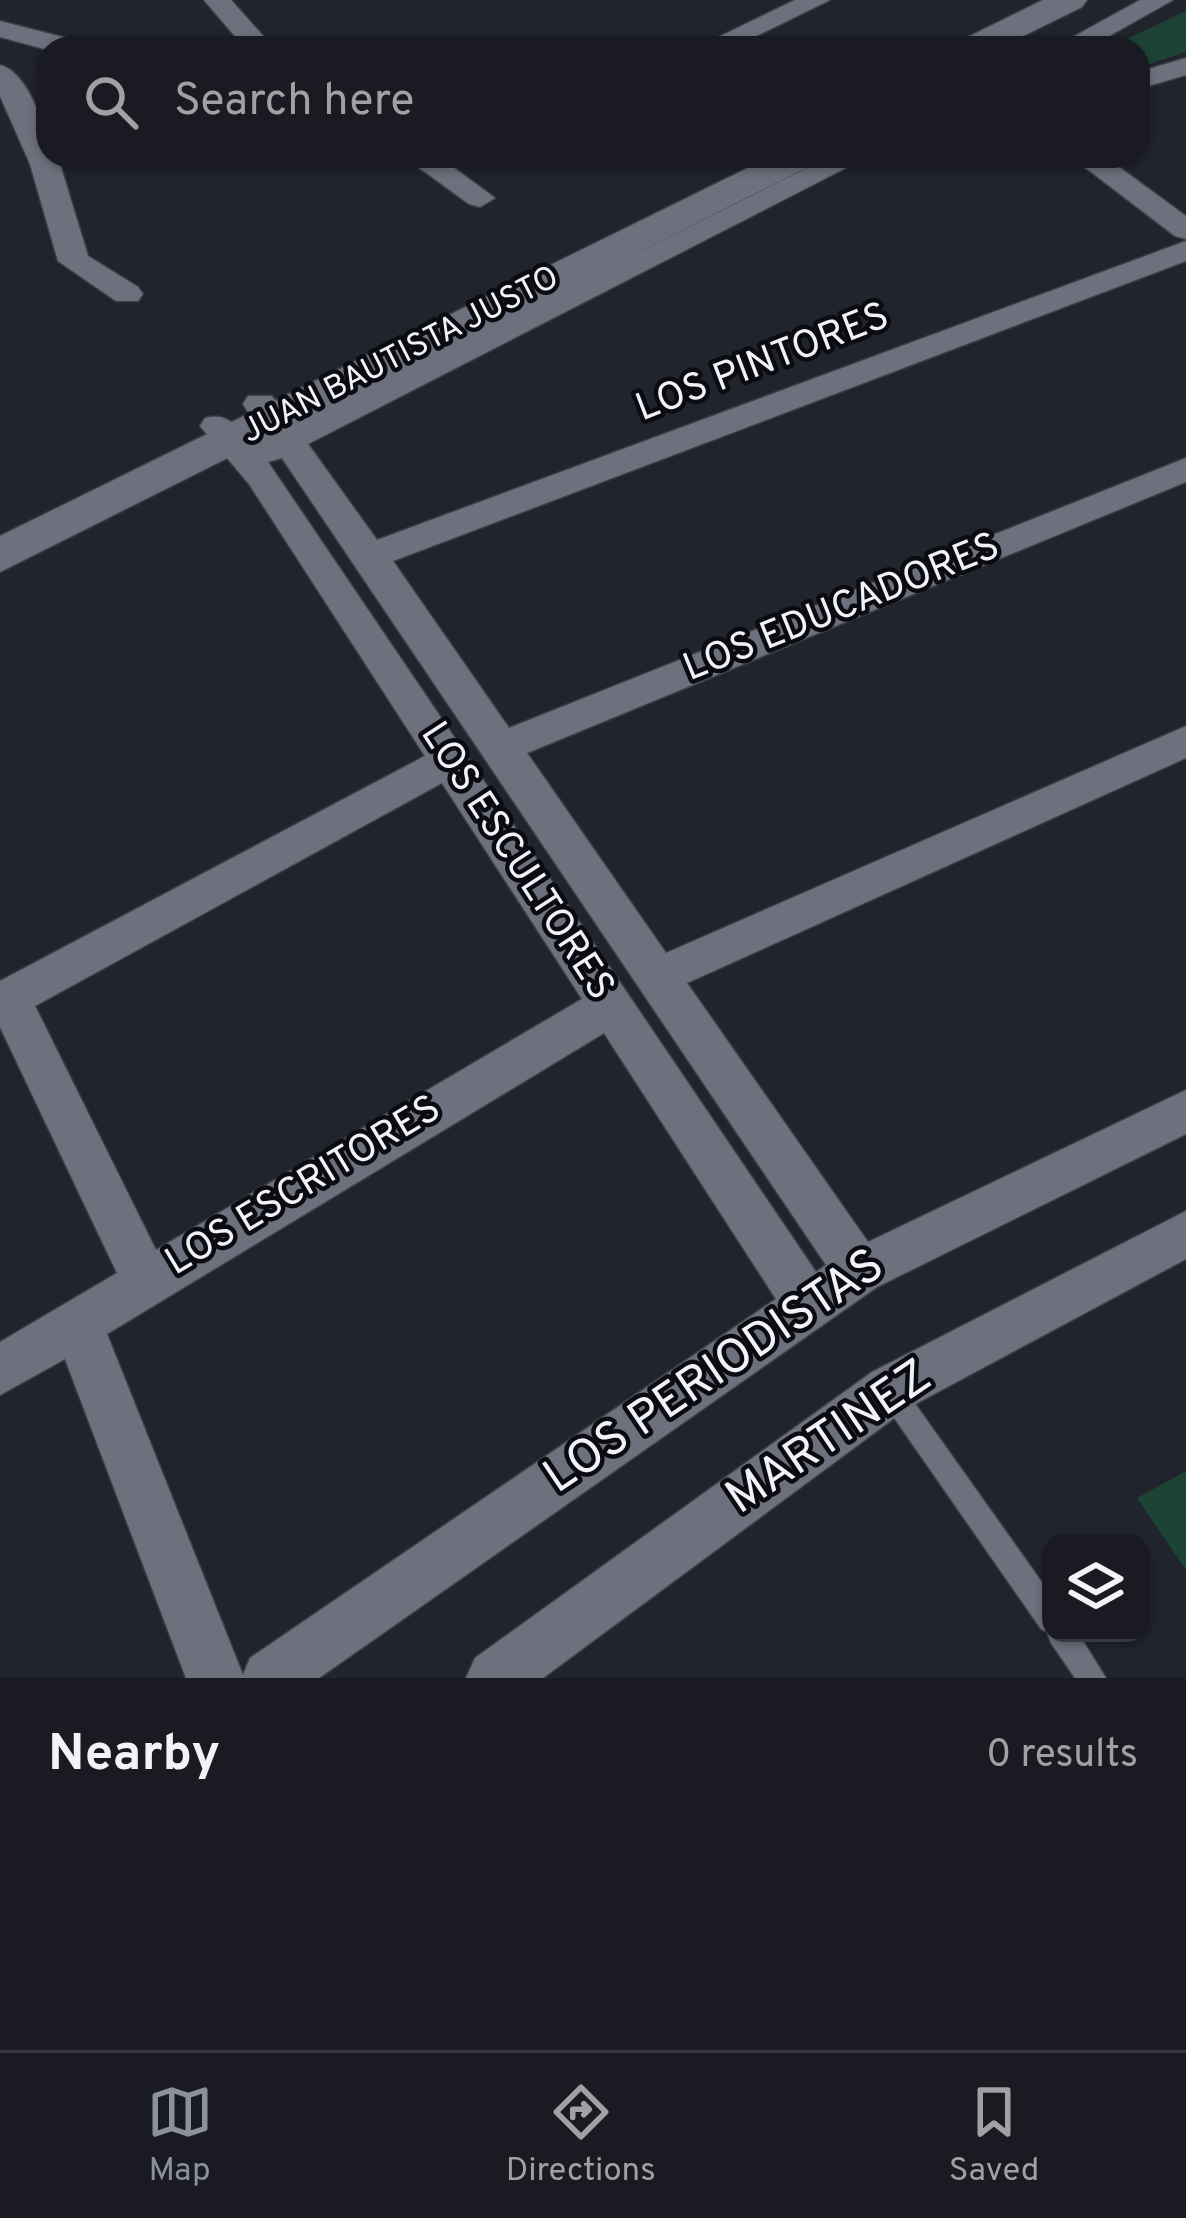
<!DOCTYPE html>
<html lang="en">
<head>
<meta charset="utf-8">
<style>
  :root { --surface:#191a22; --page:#26272f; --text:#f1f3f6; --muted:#9fa1a5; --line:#373840; --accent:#8c9099 }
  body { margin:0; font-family:Overpass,sans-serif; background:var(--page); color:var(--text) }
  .controls { position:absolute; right:36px; bottom:36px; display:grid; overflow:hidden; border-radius:24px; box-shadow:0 3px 9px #0004 }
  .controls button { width:108px; height:108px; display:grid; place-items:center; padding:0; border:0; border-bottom:3px solid var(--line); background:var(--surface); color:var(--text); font:60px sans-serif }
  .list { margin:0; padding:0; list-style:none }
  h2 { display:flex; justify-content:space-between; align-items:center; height:156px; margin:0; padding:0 48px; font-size:51px }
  h2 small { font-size:39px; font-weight:400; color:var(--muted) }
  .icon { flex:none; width:66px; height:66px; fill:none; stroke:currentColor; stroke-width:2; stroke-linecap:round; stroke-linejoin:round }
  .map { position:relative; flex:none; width:1186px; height:1678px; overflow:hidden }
  .search { position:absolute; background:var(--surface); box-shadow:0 3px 9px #0004; left:36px; right:36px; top:36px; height:132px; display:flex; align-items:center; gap:30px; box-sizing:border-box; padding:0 42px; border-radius:36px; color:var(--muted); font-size:45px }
  .sheet { height:372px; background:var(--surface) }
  nav { display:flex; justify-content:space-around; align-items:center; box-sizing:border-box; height:168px; border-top:3px solid var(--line); background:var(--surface); font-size:33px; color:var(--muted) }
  nav a { display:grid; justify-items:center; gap:6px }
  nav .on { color:var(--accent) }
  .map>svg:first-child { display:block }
</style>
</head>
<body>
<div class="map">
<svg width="1186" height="1678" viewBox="0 0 1186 1678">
  <rect width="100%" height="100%" fill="#21232d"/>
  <g fill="#1d4334">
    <polygon points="1186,11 1186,52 1138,68 1138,48 1108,48"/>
    <polygon points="1186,1471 1186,1570 1137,1498"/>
  </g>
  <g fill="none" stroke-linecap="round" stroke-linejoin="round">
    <defs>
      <polygon id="service" points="890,1377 899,1381 1051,1595 1051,1633 1078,1633 1106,1678 1075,1678 1051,1643 1047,1632 1041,1629 881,1399 877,1390 881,1381"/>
      <g id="minor">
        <polygon points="204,0 231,0 274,48 245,48"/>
        <polygon points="795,0 830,0 732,48 696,48"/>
        <polygon points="1140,0 1173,0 1088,48 1053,48"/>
        <polygon points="0,21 82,42 86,48 48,50 0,37"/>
        <polygon points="1186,58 1186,75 1138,89 1138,72"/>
        <path d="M 0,65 C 28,72 48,130 48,156 L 56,156 L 60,164 L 88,256 L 138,287 L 143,294 L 138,301 L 116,301 L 58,261 L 30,164 L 0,96 Z"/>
        <polygon points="403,156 438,156 495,198 480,207 469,204"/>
        <path d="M 831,156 L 869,156 L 308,444 L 377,540 L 1186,241 L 1186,261 L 393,561 L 509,728 L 1186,458 L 1186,482 L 527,753 L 666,953 L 1186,726 L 1186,758 L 687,983 L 868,1242 L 1186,1090 L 1186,1134 L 877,1287 L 319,1678 L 186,1678 L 65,1359 L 0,1395 L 0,1342 L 117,1273 L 0,1027 L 0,981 L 425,756 L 249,484 L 200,426 L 205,418 C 229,412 238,428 252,444 L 264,438 L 243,404 L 248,396 L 272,396 L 291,425 ZM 282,458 L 826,1265 L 816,1272 L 268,462 ZM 442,783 L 582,999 L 156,1250 L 35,1006 ZM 604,1033 L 776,1299 L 250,1658 L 243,1675 L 107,1334 Z"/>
        <polygon points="1070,156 1104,156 1186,216 1186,239 1175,236"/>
        <polygon points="1186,1211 1186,1259 908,1408 543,1678 466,1678 475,1658 872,1372"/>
      </g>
      <g id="tertiary">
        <polygon points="1043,0 1087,0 1082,7 999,48 955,48 960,41"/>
        <polygon points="772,156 820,156 814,164 0,572 0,536"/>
      </g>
    </defs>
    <use href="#service" stroke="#3d3f47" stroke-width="3"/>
    <use href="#minor" stroke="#3d3f47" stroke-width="3"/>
    <use href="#tertiary" stroke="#3d3f47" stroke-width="3"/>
    <use href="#service" fill="#6e707d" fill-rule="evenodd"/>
    <use href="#minor" fill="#6e707d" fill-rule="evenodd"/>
    <use href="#tertiary" fill="#6e707d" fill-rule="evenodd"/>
  </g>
  <g text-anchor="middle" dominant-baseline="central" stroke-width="9" stroke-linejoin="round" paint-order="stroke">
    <g font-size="33" fill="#f1f2f9" stroke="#0b0c11">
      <text transform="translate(401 356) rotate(-27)">JUAN BAUTISTA JUSTO</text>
    </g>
    <g font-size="39" fill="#f1f2f9" stroke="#0b0c11">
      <text transform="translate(763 364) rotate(-21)">LOS PINTORES</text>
      <text transform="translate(842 609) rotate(-22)">LOS EDUCADORES</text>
      <text transform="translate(516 862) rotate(57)">LOS ESCULTORES</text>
      <text transform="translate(304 1187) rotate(-31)">LOS ESCRITORES</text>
    </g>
    <g font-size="48" fill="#f1f2f9" stroke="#0b0c11">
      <text transform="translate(715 1373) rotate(-34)">LOS PERIODISTAS</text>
      <text transform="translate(830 1439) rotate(-34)">MARTINEZ</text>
    </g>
  </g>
</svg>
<div class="controls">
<button><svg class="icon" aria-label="layers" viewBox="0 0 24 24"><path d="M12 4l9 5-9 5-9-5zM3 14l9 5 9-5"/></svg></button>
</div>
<div class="search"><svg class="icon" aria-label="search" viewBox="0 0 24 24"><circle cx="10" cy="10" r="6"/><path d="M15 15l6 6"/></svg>Search here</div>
</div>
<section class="sheet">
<h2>Nearby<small>0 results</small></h2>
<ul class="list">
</ul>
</section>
<nav>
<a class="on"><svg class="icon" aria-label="map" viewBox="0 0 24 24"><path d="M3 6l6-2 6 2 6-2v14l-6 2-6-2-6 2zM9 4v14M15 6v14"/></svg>Map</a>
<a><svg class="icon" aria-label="directions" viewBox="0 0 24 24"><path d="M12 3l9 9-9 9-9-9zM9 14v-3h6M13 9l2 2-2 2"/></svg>Directions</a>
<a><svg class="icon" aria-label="saved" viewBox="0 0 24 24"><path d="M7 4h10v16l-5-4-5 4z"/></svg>Saved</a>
</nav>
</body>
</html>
